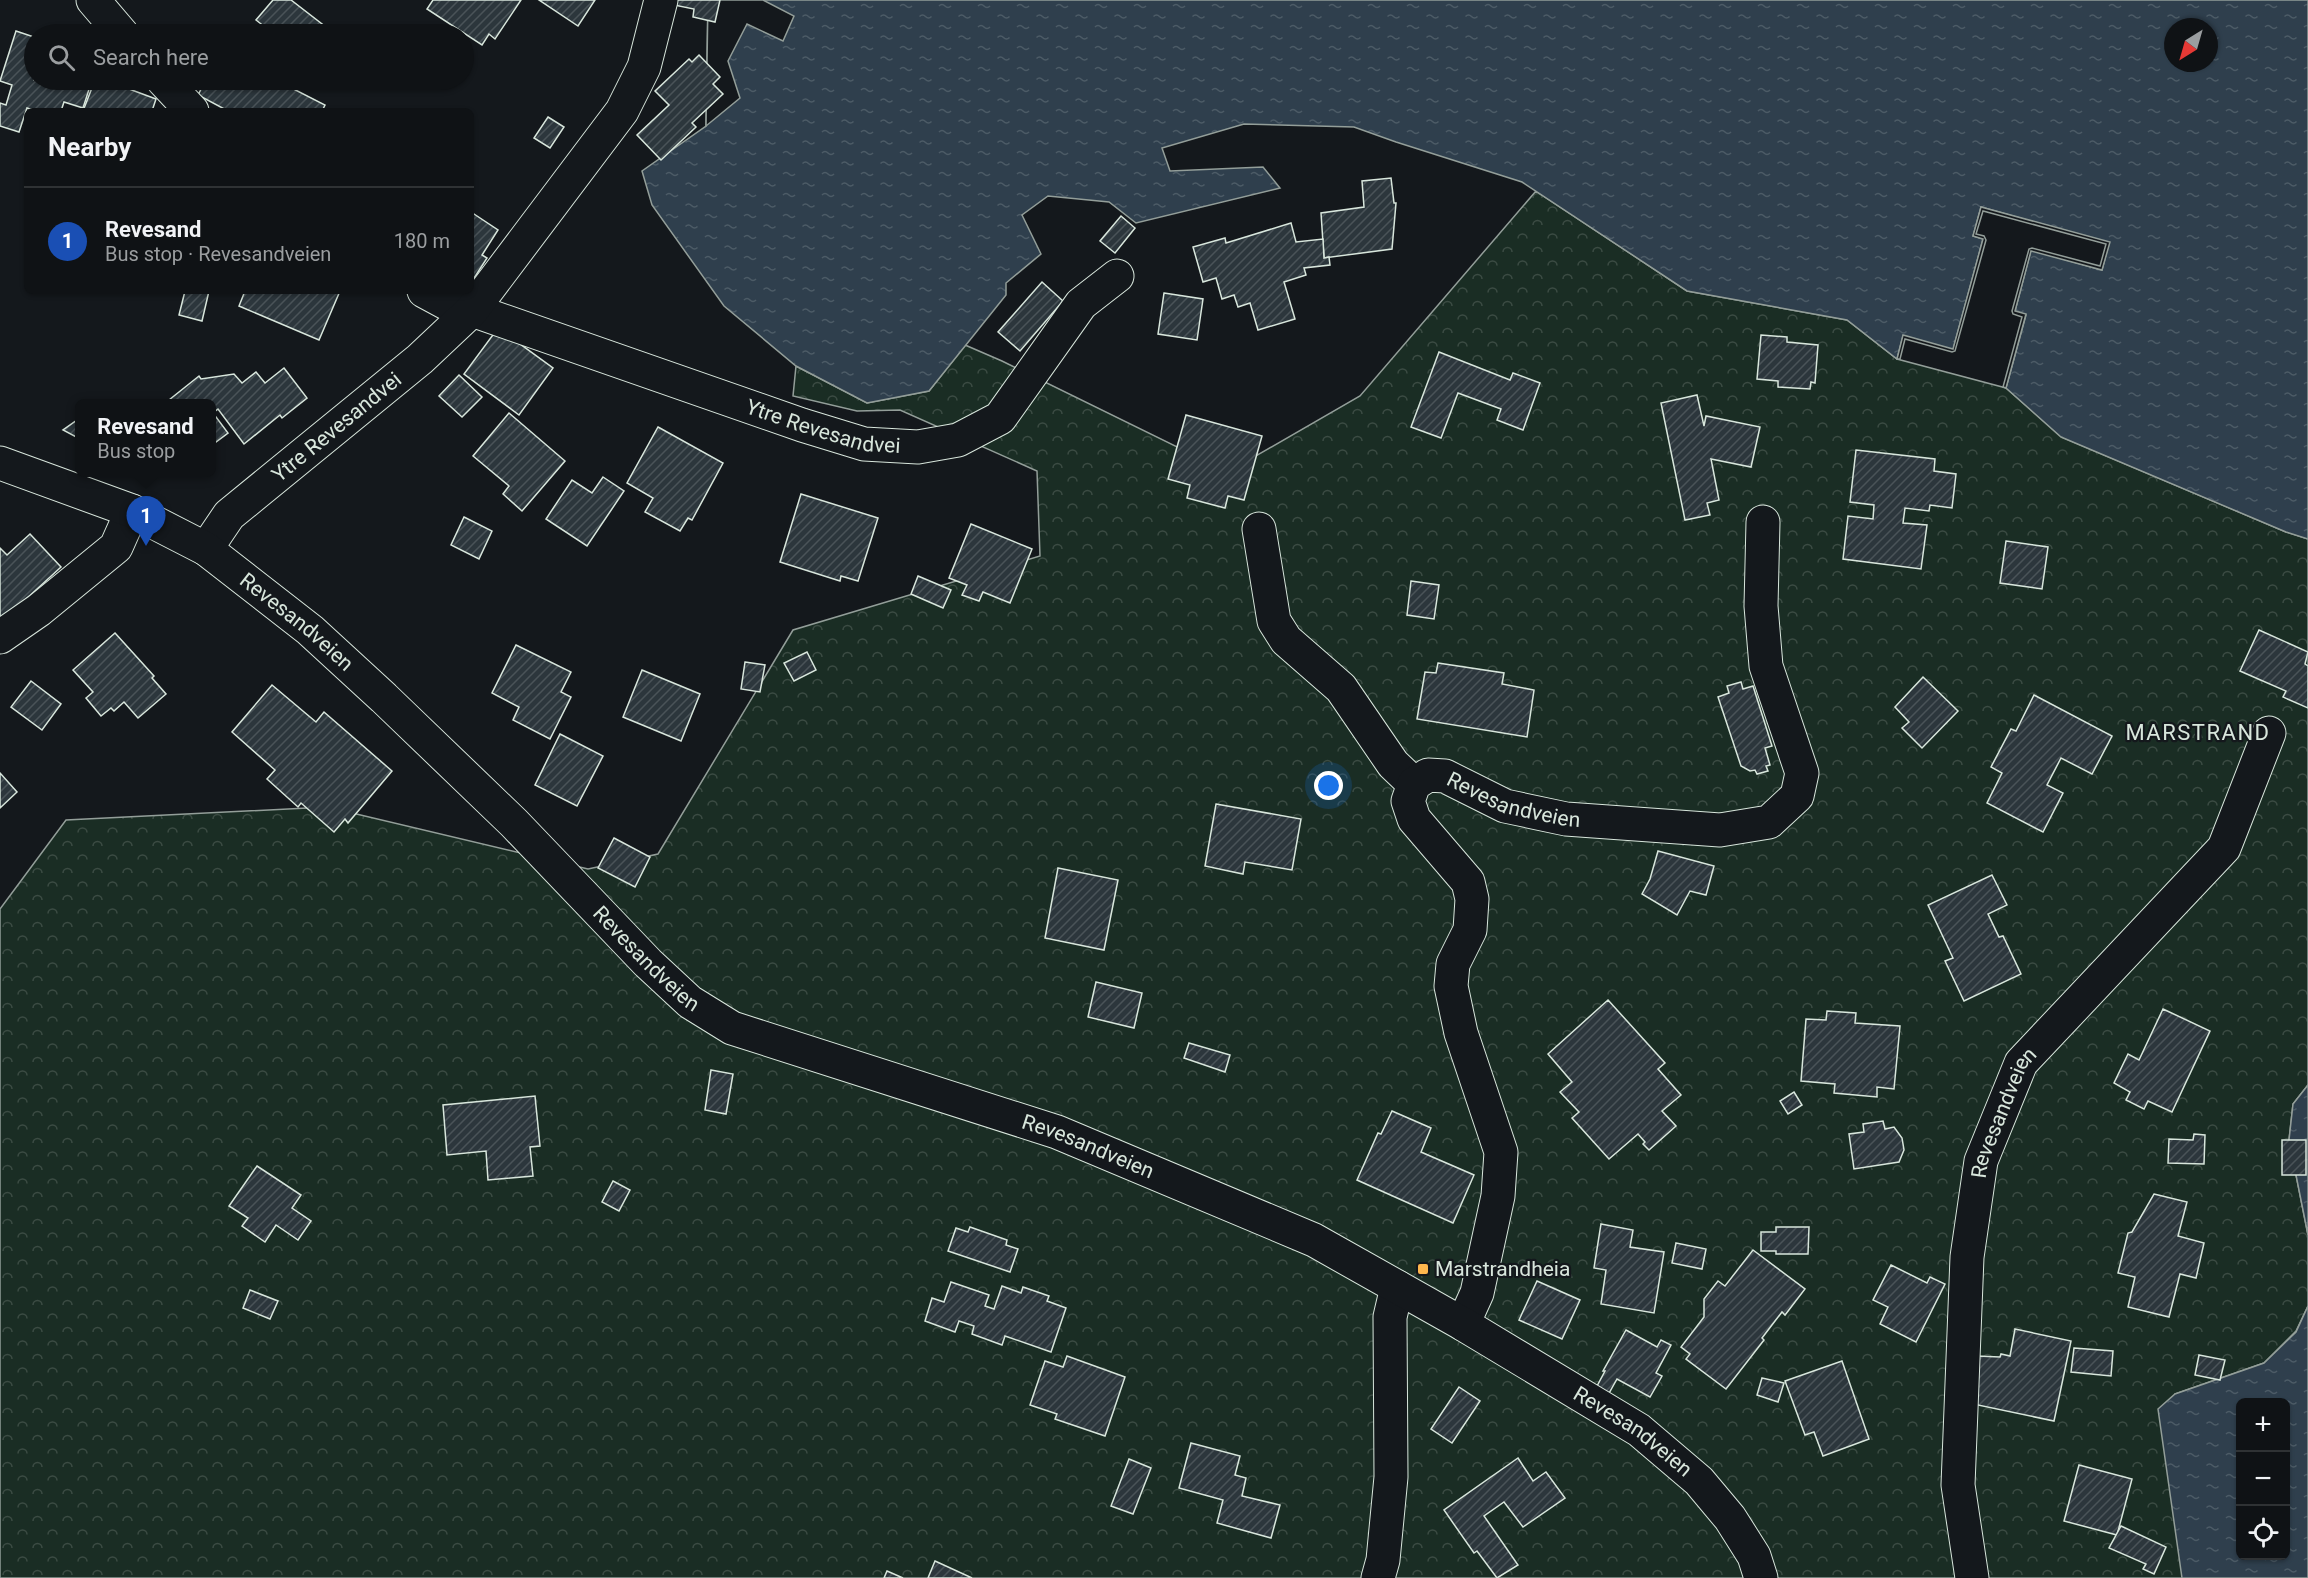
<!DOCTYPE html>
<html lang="en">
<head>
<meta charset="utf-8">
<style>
  :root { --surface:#0f1215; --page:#1d2022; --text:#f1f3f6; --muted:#9b9ea0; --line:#2f3234; --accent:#ffb74d }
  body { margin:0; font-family:Roboto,sans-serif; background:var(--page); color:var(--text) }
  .controls { position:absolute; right:18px; bottom:18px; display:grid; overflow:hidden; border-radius:9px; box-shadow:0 2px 4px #0004 }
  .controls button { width:54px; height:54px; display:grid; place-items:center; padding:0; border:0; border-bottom:2px solid var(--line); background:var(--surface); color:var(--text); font:30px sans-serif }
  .compass { position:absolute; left:2164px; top:18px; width:54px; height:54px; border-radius:50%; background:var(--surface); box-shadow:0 2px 4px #0004; rotate:217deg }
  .you { position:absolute; left:1329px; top:786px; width:21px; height:21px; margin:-15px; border:4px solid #fff; border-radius:50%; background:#1a73e8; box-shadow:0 0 0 9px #1a73e833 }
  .badge { display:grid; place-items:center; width:39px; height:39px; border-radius:50%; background:var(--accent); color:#fff; font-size:20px; font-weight:700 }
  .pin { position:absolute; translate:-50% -50px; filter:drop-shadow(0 2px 3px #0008) }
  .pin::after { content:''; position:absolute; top:32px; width:21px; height:18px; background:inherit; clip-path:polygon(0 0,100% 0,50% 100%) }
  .popup { position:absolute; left:75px; top:399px; width:141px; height:78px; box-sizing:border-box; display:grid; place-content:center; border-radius:9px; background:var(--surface); filter:drop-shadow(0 2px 4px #0005); font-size:20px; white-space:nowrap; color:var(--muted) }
  .popup b { font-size:22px; color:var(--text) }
  .popup::after { content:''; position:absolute; left:50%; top:100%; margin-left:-12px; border:12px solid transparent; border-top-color:var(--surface) }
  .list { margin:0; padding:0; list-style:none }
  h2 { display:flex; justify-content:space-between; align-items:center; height:78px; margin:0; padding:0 24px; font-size:26px }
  h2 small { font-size:20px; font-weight:400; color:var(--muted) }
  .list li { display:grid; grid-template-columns:39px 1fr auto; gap:18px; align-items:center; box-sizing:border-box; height:108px; padding:0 24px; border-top:2px solid var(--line) }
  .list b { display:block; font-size:22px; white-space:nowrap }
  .list p { margin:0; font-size:20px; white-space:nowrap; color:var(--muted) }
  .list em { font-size:20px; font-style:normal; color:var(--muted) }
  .icon { flex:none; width:33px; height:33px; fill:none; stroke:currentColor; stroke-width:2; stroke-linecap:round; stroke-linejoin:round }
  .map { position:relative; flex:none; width:2308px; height:1578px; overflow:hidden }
  .search { position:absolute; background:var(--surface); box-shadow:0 2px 4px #0004; left:24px; top:24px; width:450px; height:66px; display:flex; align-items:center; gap:15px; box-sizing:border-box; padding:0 21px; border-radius:33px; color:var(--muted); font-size:22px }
  .panel { position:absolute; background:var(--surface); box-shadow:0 2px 4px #0004; left:24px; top:108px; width:450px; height:186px; border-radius:9px }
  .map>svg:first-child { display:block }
</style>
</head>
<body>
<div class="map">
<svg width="2308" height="1578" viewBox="0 0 2308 1578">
  <defs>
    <pattern id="forest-crowns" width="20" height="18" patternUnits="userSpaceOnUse" patternTransform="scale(1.5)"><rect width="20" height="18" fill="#1a2d24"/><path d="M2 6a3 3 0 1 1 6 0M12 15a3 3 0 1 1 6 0" fill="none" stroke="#3b4b43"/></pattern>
    <pattern id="water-ripples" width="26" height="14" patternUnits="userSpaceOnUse" patternTransform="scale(1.5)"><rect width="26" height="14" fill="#2f3f4d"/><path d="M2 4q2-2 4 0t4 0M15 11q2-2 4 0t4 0" fill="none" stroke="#4c5b66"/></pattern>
    <pattern id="building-hatch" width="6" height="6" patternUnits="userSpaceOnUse" patternTransform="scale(1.5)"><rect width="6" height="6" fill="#2c363c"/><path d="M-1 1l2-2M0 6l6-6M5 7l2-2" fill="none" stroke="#4a5358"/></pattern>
  </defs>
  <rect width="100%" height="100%" fill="#14181c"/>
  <polygon fill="url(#forest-crowns)" stroke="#939e99" stroke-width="1.5" points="1536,191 1687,291 1847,320 1897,359 2006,388 2062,437 2286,532 2308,539 2308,1085 2293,1104 2289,1140 2308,1235 2308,1306 2296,1331 2264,1363 2175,1394 2182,1578 0,1578 0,909 66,820 327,807 588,869 658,854 793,630 1040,556 1037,471 900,410 857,411 793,396 796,366 867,403 929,391 965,345 1002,361 1228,472 1360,396"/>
  <g fill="url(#water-ripples)" stroke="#939e99" stroke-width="1.5" fill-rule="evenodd">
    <path d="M 708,0 L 2308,0 L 2308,539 L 2286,532 L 2061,437 L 2006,388 L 2026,315 L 2015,311 L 2031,250 L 2102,270 L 2109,243 L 1981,207 L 1973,236 L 1983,239 L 1953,350 L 1903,336 L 1897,359 L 1847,320 L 1687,291 L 1522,182 L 1396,142 L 1354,127 L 1244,124 L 1162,148 L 1170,171 L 1263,167 L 1280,188 L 1136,223 L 1109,202 L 1048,196 L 1022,215 L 1041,254 L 1006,283 L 1006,295 L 929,391 L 867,403 L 796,366 L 724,306 L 652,205 L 642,171 L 706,126 ZM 2173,27 L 2209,27 L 2209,63 L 2173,63 Z"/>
    <polygon points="2308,1085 2308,1235 2289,1140 2293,1104"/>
    <path d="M 2308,1306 L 2308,1578 L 2182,1578 L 2158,1409 L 2175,1394 L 2264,1363 L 2296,1332 ZM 2240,1402 L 2286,1402 L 2286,1556 L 2240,1556 Z"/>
  </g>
  <g fill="#14181c" stroke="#939e99" stroke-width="1.5">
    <polygon points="708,0 763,0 794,16 783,41 747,24 728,61 740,98 706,126"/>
    <polygon points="1981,207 2110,242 2102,270 2031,251 2015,311 2026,314 2006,388 2003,387 2022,317 2013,314 2012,311 2029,249 2032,248 2100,266 2106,244 1983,211 1976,234 1984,236 1986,240 1955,351 1952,352 1905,339 1900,359 1897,359 1903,335 1953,349 1983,239 1973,236"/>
  </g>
  <g fill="url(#building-hatch)" stroke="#d8e6dc" stroke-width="1.5">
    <polygon points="273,0 291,0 335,34 274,34 256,20"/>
    <polygon points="433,0 521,0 495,39 489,34 482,45 427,9"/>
    <polygon points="539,0 595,0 578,26"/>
    <polygon points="675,0 720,0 715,22 693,17 694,9 674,5"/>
    <polygon points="16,31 34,37 34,80 92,80 83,108 64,102 61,111 36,111 27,108 19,132 0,126 0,103 6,105 12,85 0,81"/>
    <polygon points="699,55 720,77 713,84 723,94 692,123 696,127 661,160 637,135 669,105 655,91 689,59 692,62"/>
    <polygon points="95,80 105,80 156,99 152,111 83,111"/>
    <polygon points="206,80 276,80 325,105 322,111 228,111 198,95"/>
    <polygon points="548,117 564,127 550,148 534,138"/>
    <polygon points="1391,178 1394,203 1396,203 1392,249 1324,258 1321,213 1364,207 1362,181"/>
    <polygon points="471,212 498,230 482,255 487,258 471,283"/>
    <polygon points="1121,216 1135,228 1115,253 1100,241"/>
    <polygon points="1291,223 1296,242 1323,239 1324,258 1329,257 1330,265 1304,268 1306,275 1284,282 1295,319 1258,330 1250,303 1238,307 1234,295 1222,299 1216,278 1203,282 1193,247 1225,238 1226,243"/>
    <polygon points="1042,282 1063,301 1020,351 998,332"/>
    <polygon points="185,291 209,291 202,321 179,315"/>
    <polygon points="245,291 340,291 319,340 239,306"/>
    <polygon points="1164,293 1203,299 1197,340 1158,334"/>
    <polygon points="498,328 553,368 519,415 464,374"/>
    <polygon points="1761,335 1787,337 1787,342 1818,345 1815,383 1811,382 1810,389 1778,387 1778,381 1757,379"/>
    <polygon points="1439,352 1510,380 1513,373 1540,383 1523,430 1497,420 1501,409 1458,393 1441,438 1411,427"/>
    <polygon points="284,368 307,398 282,418 280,415 244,444 218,409 213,413 228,433 212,445 212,404 164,404 199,376 201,379 234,374 242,383 256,372 265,383"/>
    <polygon points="459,375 482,397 462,417 439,396"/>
    <polygon points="1697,395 1704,426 1706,416 1760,427 1751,467 1711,459 1719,500 1707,503 1710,515 1685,520 1661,403"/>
    <polygon points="509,413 565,461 522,511 503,494 509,486 473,456"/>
    <polygon points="1186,415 1262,436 1244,500 1228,496 1225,508 1187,498 1190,485 1168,479"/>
    <polygon points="80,418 80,439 63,430"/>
    <polygon points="658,427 723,463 692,520 688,518 680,531 645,512 653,498 627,483"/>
    <polygon points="1856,450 1935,459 1934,471 1956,474 1952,508 1930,505 1929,511 1905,508 1903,523 1927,525 1921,569 1843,559 1848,516 1873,519 1874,505 1850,502"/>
    <polygon points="603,477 624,491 587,546 546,519 572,480 592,493"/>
    <polygon points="801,494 878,518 858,581 841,576 840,581 780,562"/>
    <polygon points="464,517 492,531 479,559 451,545"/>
    <polygon points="971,524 1032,549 1010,603 983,592 979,601 962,595 967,585 949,578"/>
    <polygon points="30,534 61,567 0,623 0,548 7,555"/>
    <polygon points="2006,541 2048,547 2042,589 2000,583"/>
    <polygon points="918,576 951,590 943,608 911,594"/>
    <polygon points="1411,581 1439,585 1434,619 1407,615"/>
    <polygon points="2259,630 2308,652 2305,664 2308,666 2308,708 2283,697 2286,691 2240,671"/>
    <polygon points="115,633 154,676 152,678 166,694 138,718 124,702 114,711 111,708 101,716 86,698 93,692 73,670"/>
    <polygon points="516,645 571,672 561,692 571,697 550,739 513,720 519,707 492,693"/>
    <polygon points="807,652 816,670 794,681 784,663"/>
    <polygon points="745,662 765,665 760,692 741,689"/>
    <polygon points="1438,663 1504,673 1502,684 1534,690 1527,737 1417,719 1425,672 1436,673"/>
    <polygon points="642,670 700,694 681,741 623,717"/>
    <polygon points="1923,677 1958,711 1922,748 1902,728 1909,722 1895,707"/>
    <polygon points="31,681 61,704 42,730 11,707"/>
    <polygon points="1741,682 1743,689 1753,686 1772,746 1765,748 1770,765 1766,766 1768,771 1757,774 1755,770 1750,771 1741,766 1718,697 1729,693 1727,686"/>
    <polygon points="272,685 316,722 324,712 392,771 348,823 345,819 334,832 301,803 298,807 267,779 275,770 232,732"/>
    <polygon points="2034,695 2112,736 2092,774 2061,758 2047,785 2063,793 2043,832 1987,803 2002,773 1991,767 2011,729 2016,731"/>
    <polygon points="560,734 603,756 577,806 535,785"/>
    <polygon points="0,773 17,792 0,808"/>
    <polygon points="1216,804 1301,819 1292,870 1245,862 1243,874 1205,866"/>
    <polygon points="614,838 650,857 635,887 598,868"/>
    <polygon points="1658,851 1714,866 1706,895 1690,891 1677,915 1642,894 1650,879"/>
    <polygon points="1058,868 1118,880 1104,950 1045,938"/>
    <polygon points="1992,875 2007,905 1988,914 1999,937 2003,936 2021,974 1964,1001 1945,961 1953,958 1928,905"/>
    <polygon points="1096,982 1142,993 1134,1028 1088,1017"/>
    <polygon points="1608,1000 1665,1063 1658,1069 1681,1095 1662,1111 1676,1126 1649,1150 1643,1144 1645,1142 1638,1134 1609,1159 1572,1118 1579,1112 1560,1092 1572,1082 1548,1054"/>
    <polygon points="2163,1009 2210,1031 2172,1112 2148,1101 2144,1109 2126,1100 2130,1092 2114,1083 2128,1054 2139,1060"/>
    <polygon points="1827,1011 1856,1013 1855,1023 1900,1026 1894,1089 1877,1087 1877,1097 1834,1093 1835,1084 1801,1081 1806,1019 1826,1020"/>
    <polygon points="1189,1043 1230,1055 1225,1072 1184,1058"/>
    <polygon points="711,1070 733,1074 726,1114 705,1110"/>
    <polygon points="1794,1092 1802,1105 1788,1114 1780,1101"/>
    <polygon points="535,1096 540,1146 530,1147 533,1176 488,1180 486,1151 447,1155 443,1105"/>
    <polygon points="1392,1111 1431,1128 1421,1152 1474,1175 1453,1223 1357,1180 1378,1133 1381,1134"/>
    <polygon points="1883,1121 1885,1129 1894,1127 1902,1138 1904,1150 1899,1162 1854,1169 1849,1134 1864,1132 1863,1124"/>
    <polygon points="2194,1134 2205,1135 2204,1164 2168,1163 2169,1139 2193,1140"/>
    <rect x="2282" y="1140" width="24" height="35"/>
    <polygon points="257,1166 301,1195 292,1208 311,1221 298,1240 276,1225 265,1242 242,1226 248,1218 229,1206"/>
    <polygon points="613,1181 630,1190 619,1211 602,1202"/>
    <polygon points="2154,1194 2187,1202 2178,1236 2204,1243 2196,1278 2180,1274 2169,1317 2128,1307 2135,1277 2118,1273 2128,1233 2132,1232"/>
    <polygon points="1601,1224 1633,1230 1630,1247 1664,1252 1654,1313 1601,1304 1606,1270 1594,1268"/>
    <polygon points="970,1227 1007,1240 1006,1245 1018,1249 1010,1272 948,1251 956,1228 968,1232"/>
    <polygon points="1776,1227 1809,1227 1808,1254 1776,1254 1776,1251 1761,1251 1761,1232 1776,1232"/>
    <polygon points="1676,1243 1706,1249 1702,1269 1672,1263"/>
    <polygon points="1753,1250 1805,1289 1785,1315 1782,1312 1762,1338 1764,1340 1726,1389 1686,1359 1690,1354 1681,1347 1704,1317 1704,1299 1718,1281 1725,1286"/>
    <polygon points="1891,1265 1927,1283 1930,1277 1945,1284 1916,1342 1880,1324 1888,1307 1873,1300"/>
    <polygon points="1537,1281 1580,1300 1562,1339 1519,1320"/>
    <polygon points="951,1282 989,1295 985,1306 994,1309 1002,1286 1021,1293 1023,1287 1049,1296 1047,1301 1066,1308 1051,1352 1005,1336 1002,1345 972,1334 974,1326 959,1321 955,1332 925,1321 932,1298 944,1302"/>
    <polygon points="250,1290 278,1301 270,1319 243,1308"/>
    <polygon points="2015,1329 2071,1341 2054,1421 1973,1404 1977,1356 2000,1357 2001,1354 2010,1356"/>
    <polygon points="1626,1330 1657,1347 1661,1340 1671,1345 1656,1373 1662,1376 1650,1397 1617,1379 1608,1395 1596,1388 1605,1371 1603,1371"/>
    <polygon points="2074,1348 2113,1351 2111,1376 2071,1372"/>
    <polygon points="2199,1355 2225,1360 2220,1380 2195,1375"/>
    <polygon points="1067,1356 1125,1377 1105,1436 1055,1419 1057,1414 1030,1405 1045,1361 1063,1367"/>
    <polygon points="1842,1361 1869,1439 1823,1456 1814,1432 1805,1435 1785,1381"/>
    <polygon points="1762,1378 1784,1383 1778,1402 1757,1395"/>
    <polygon points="1459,1387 1480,1401 1452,1443 1431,1429"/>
    <polygon points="1191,1443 1240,1456 1235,1475 1246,1478 1242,1496 1280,1505 1271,1538 1217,1523 1223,1500 1179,1488"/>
    <polygon points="1518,1458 1533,1481 1546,1472 1565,1498 1523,1527 1504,1502 1484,1516 1518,1565 1497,1578 1477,1551 1474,1553 1444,1510"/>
    <polygon points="1129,1459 1151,1468 1133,1514 1111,1506"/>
    <polygon points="2079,1465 2132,1479 2117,1535 2064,1521"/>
    <polygon points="2121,1526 2166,1547 2154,1574 2143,1569 2146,1564 2109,1548"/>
    <polygon points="935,1561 972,1578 928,1578"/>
    <polygon points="887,1571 903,1578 884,1578"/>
  </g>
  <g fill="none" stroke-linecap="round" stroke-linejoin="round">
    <defs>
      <g id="minor">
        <polyline points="93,0 122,34"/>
        <polyline points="163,80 192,111"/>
        <path id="s1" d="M 424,291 L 450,305 L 472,310 L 802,425 L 864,444 L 918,447 L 958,440 L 1000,418 L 1081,304 L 1117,276"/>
        <polyline points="1259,529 1274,621 1286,640 1341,688 1393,764 1414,784"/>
        <path id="s2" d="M 206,549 L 229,515 L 420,359 L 472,310 L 622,111 L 644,67 L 661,0"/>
        <polyline points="0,637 39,610 116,547 132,511"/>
        <path id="s3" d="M 1463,1324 L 1477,1293 L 1498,1196 L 1501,1152 L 1461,1033 L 1451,986 L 1453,964 L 1470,930 L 1472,899 L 1468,882 L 1414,819 L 1408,801 L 1414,784 L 1428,775 L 1445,776 L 1505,806 L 1566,819 L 1720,830 L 1769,822 L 1797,796 L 1802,773 L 1766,666 L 1761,606 L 1763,522"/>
        <polyline points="1378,1578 1383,1560 1391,1477 1390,1317 1397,1287"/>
        <path id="s4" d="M 1972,1578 L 1958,1485 L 1967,1257 L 1981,1161 L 2021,1063 L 2224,848 L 2269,733"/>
      </g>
      <g id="secondary">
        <path id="s5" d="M 0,463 L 132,511 L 206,549 L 310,630 L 384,698 L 514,823 L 648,963 L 690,1002 L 732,1028 L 1057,1132 L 1314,1240 L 1463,1324 L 1639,1430 L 1699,1481 L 1730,1518 L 1754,1556 L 1761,1578"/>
      </g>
    </defs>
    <use href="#minor" stroke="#d8e6dc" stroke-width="35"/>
    <use href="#secondary" stroke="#d8e6dc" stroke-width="35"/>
    <use href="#minor" stroke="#14181c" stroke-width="33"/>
    <use href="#secondary" stroke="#14181c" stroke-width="33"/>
  </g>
  <rect fill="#ffb74d" stroke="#14181c" stroke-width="2" x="1417" y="1263" width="12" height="12" rx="3"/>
  <g text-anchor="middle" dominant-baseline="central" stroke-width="4.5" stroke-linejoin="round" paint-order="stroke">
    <g font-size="21" fill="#d8e6dc" stroke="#14181c">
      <text stroke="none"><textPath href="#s1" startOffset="423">Ytre Revesandvei</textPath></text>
      <text stroke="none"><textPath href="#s2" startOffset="180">Ytre Revesandvei</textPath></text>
      <text stroke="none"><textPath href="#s5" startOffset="340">Revesandveien</textPath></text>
      <text stroke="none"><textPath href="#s3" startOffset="687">Revesandveien</textPath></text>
      <text stroke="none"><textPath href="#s5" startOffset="826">Revesandveien</textPath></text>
      <text stroke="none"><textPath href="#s4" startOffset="472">Revesandveien</textPath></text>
      <text stroke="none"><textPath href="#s5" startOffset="1312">Revesandveien</textPath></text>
      <text stroke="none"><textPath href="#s5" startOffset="1929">Revesandveien</textPath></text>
    </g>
    <g font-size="21" fill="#d8e6dc" stroke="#14181c" text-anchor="start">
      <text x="1435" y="1269">Marstrandheia</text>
    </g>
    <g font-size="22" letter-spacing="1.5" fill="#d8e6dc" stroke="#14181c">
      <text x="2198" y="732">MARSTRAND</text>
    </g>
  </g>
</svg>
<div class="controls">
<button>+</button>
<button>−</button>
<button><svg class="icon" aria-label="locate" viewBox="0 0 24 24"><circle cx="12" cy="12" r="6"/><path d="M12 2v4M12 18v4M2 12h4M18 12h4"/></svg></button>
</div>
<svg class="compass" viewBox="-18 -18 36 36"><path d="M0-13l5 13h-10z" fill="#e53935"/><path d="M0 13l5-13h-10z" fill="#9b9ea0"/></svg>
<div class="you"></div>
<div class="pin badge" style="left:146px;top:546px;background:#1a4fb4">1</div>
<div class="popup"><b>Revesand</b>Bus stop</div>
<div class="search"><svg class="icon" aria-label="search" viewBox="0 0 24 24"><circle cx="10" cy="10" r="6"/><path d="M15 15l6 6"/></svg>Search here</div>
<section class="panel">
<h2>Nearby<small></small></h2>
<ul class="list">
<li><span class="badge" style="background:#1a4fb4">1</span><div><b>Revesand</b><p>Bus stop · Revesandveien</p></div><em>180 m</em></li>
</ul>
</section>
</div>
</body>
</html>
